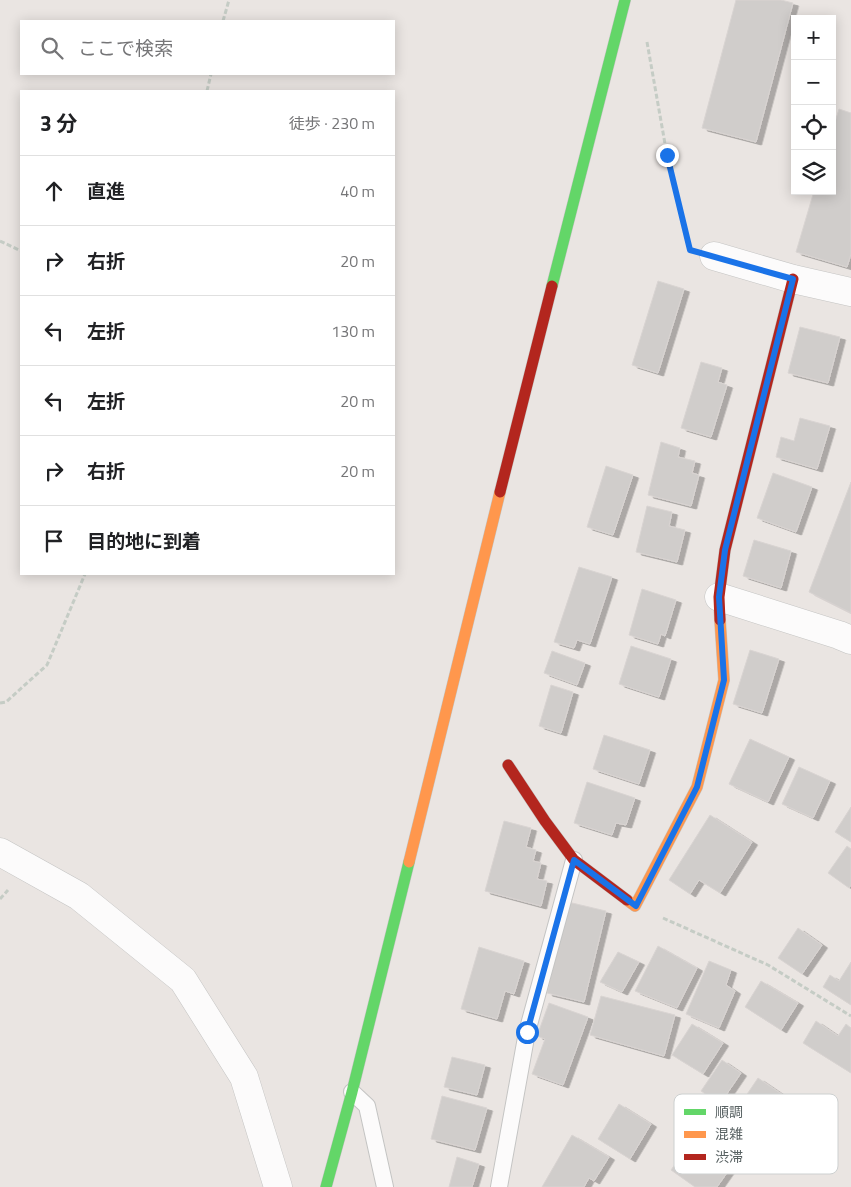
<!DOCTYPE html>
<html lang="ja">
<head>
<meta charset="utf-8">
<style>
  :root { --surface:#fff; --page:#f6f6f6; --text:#202124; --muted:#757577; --line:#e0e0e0 }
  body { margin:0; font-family:"Titillium Web","Noto Sans JP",sans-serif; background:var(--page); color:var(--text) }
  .controls { position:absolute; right:15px; top:15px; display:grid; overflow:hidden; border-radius:0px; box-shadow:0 2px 12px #0003 }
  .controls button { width:45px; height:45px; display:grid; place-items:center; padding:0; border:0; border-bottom:1px solid var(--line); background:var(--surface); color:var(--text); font:25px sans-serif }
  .stop { position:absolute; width:15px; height:15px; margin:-11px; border:4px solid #1a73e8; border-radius:50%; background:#fff }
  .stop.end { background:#1a73e8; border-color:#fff; box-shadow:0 1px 5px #0008 }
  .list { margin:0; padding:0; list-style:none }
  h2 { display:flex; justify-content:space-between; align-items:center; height:65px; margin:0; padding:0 20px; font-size:21px }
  h2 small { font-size:16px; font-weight:400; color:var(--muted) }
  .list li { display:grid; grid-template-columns:32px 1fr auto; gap:15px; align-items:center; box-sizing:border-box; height:70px; padding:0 20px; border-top:1px solid var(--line) }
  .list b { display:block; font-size:19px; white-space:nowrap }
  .list em { font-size:16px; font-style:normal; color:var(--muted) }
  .icon { flex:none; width:28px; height:28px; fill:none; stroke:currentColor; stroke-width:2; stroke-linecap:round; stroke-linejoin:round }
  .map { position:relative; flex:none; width:851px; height:1187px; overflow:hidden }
  .search { position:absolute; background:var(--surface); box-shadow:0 2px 12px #0003; left:20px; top:20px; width:375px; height:55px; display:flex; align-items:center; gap:12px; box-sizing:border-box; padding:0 18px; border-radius:0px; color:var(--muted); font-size:19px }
  .panel { position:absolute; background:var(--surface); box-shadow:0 2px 12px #0003; left:20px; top:90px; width:375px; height:485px; border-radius:0px }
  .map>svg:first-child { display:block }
</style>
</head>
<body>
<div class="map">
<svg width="851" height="1187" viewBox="0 0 851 1187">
  <defs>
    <filter id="shadow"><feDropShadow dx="5.5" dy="3" stdDeviation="0" flood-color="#0004"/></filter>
  </defs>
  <rect width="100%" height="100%" fill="#eae5e2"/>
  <g fill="#d0cdcb" stroke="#d9d4d2" filter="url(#shadow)">
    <polygon points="736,0 781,0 793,3 756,142 702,128"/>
    <polygon points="839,109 851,113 851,254 847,267 796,252 814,191 832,191 832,132"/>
    <polygon points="658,281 684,289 658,373 632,365"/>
    <polygon points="800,327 840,337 828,383 788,373"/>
    <polygon points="701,362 722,368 718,382 727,385 711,437 681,428"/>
    <polygon points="800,418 830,426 817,469 776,457 781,437 794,441"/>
    <polygon points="661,442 680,448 678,457 695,461 692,473 699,475 691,506 648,495"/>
    <polygon points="606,466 633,475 613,535 587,527"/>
    <polygon points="773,473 812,487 796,532 757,518"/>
    <polygon points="851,482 851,613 809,592"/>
    <polygon points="647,506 672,512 669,526 685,530 677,562 636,552"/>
    <polygon points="754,540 791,551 781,588 743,576"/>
    <polygon points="579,567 612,577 590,644 577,640 574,648 554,642"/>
    <polygon points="642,589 676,600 665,636 661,634 658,644 629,635"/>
    <polygon points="631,646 671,659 659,697 619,684"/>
    <polygon points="750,650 779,659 762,713 733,704"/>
    <polygon points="552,651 585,663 577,685 544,673"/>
    <polygon points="551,685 573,692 561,733 539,726"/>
    <polygon points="604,735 650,750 639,784 593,769"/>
    <polygon points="750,739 789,757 768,802 729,784"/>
    <polygon points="799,767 830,781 813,818 782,804"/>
    <polygon points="587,782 635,798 626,825 616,823 612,835 574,823"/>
    <polygon points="851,807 851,842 835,832"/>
    <polygon points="710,815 752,842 720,893 699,880 690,894 669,880"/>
    <polygon points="504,821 531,828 526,847 536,850 533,861 541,863 537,879 547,881 541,906 485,891"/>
    <polygon points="847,846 851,849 851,885 849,888 828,873"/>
    <polygon points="568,902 606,911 584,1002 547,993"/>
    <polygon points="798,928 822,945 802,974 778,958"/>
    <polygon points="658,946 697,968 677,1008 635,991"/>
    <polygon points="479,947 524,961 514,994 505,991 497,1019 461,1009"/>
    <polygon points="618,952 639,962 622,992 600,982"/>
    <polygon points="709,961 731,970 726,985 735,991 719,1028 686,1014"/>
    <polygon points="851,962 851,1005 823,987 830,975 839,981"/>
    <polygon points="761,981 798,1003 781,1030 745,1007"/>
    <polygon points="601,996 675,1015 664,1056 590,1035"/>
    <polygon points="549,1003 588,1017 563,1085 532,1074 545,1039 537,1036"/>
    <polygon points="816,1021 838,1036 846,1024 851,1028 851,1073 803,1043"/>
    <polygon points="692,1024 723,1043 703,1074 672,1055"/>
    <polygon points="452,1057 485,1065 477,1095 444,1087"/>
    <polygon points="722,1060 741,1073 720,1104 701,1091"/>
    <polygon points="758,1078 814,1116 791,1150 735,1112"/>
    <polygon points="442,1096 487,1108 475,1150 431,1139"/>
    <polygon points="619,1104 651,1124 630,1159 598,1139"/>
    <polygon points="719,1119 750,1140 717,1187 695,1187 671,1170 705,1121 713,1126"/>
    <polygon points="572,1135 609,1157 594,1181 589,1178 584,1187 542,1187"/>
    <polygon points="457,1157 479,1164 472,1187 449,1187"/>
  </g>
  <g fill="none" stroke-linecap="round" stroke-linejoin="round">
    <defs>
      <g id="lane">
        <polyline points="352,1092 367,1106 385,1187"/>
        <polyline points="499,1187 527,1032 574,860"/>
      </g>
      <g id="street">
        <polyline points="714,256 793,279 851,292"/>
        <polyline points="719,597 839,635 851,640"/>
        <polyline points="0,852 79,896 183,980 244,1077 278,1187"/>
      </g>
      <g id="fast">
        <polyline points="552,286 625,0"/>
        <polyline points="326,1187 352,1092 409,862"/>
      </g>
      <g id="slow">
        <polyline points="409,862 500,492"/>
        <polyline points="627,900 635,906 697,787 724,680 720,620"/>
      </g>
      <g id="jam">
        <polyline points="500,492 552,286"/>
        <polyline points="720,620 719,597 725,550 793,279"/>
        <polyline points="508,765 545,821 574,860 627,900"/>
      </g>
    </defs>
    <use href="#lane" stroke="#c4c4c3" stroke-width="18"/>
    <use href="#street" stroke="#c4c4c3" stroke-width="29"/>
    <use href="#fast" stroke="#c3c4c2" stroke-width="12"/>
    <use href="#slow" stroke="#c3c4c2" stroke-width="12"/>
    <use href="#jam" stroke="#c3c4c2" stroke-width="12"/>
    <g stroke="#c5ccc5" stroke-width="3" stroke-dasharray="5 2.5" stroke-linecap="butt">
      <polyline points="223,21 229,0"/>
      <polyline points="647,42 667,155 688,240"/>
      <polyline points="207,91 211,74"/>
      <polyline points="0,241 21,251"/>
      <polyline points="0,703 6,702 47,665 85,574"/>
      <polyline points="0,899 8,890"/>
      <polyline points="663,918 768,965 851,1016"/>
    </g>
    <use href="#lane" stroke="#fcfbfb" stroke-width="16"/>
    <use href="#street" stroke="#fcfbfb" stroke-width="28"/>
    <use href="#fast" stroke="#63d668" stroke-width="11"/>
    <use href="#slow" stroke="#ff974d" stroke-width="11"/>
    <use href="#jam" stroke="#b3261e" stroke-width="11"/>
  </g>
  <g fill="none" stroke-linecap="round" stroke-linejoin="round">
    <polyline stroke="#1a73e8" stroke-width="6" points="527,1032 574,860 636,906 697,787 724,680 719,597 725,550 793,279 690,250 667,155"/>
  </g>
  <rect x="674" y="1094" width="164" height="80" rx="8" fill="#fff" stroke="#cdd0d0" stroke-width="1"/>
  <rect x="684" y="1109" width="22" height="6" fill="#63d668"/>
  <rect x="684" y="1131" width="22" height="7" fill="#ff974d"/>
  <rect x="684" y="1154" width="22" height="6" fill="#b3261e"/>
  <g font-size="14" fill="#586162">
    <text x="715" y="1117">順調</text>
    <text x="715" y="1139">混雑</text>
    <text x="715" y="1162">渋滞</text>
  </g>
</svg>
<div class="controls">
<button>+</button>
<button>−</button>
<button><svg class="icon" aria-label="locate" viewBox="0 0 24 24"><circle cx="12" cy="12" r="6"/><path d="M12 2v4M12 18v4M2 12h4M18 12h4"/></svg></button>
<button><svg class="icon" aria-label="layers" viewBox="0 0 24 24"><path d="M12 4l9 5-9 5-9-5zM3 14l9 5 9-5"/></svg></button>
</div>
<div class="stop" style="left:527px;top:1032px"></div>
<div class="stop end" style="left:667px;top:155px"></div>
<div class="search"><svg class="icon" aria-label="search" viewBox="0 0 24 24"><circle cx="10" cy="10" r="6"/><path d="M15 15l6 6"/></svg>ここで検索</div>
<section class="panel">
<h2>3 分<small>徒歩 · 230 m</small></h2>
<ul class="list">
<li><svg class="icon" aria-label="ahead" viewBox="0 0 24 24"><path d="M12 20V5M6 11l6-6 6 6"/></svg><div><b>直進</b></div><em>40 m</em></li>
<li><svg class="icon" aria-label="right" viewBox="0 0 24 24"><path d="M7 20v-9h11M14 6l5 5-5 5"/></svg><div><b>右折</b></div><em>20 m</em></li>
<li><svg class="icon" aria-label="left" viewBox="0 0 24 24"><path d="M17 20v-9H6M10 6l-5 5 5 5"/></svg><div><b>左折</b></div><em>130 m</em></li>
<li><svg class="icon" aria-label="left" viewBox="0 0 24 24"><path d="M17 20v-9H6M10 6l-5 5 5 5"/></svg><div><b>左折</b></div><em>20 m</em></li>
<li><svg class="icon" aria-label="right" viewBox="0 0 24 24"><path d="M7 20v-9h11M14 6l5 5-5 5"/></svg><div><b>右折</b></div><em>20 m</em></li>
<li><svg class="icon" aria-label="arrive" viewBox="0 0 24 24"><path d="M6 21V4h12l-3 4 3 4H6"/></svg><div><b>目的地に到着</b></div></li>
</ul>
</section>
</div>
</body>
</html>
